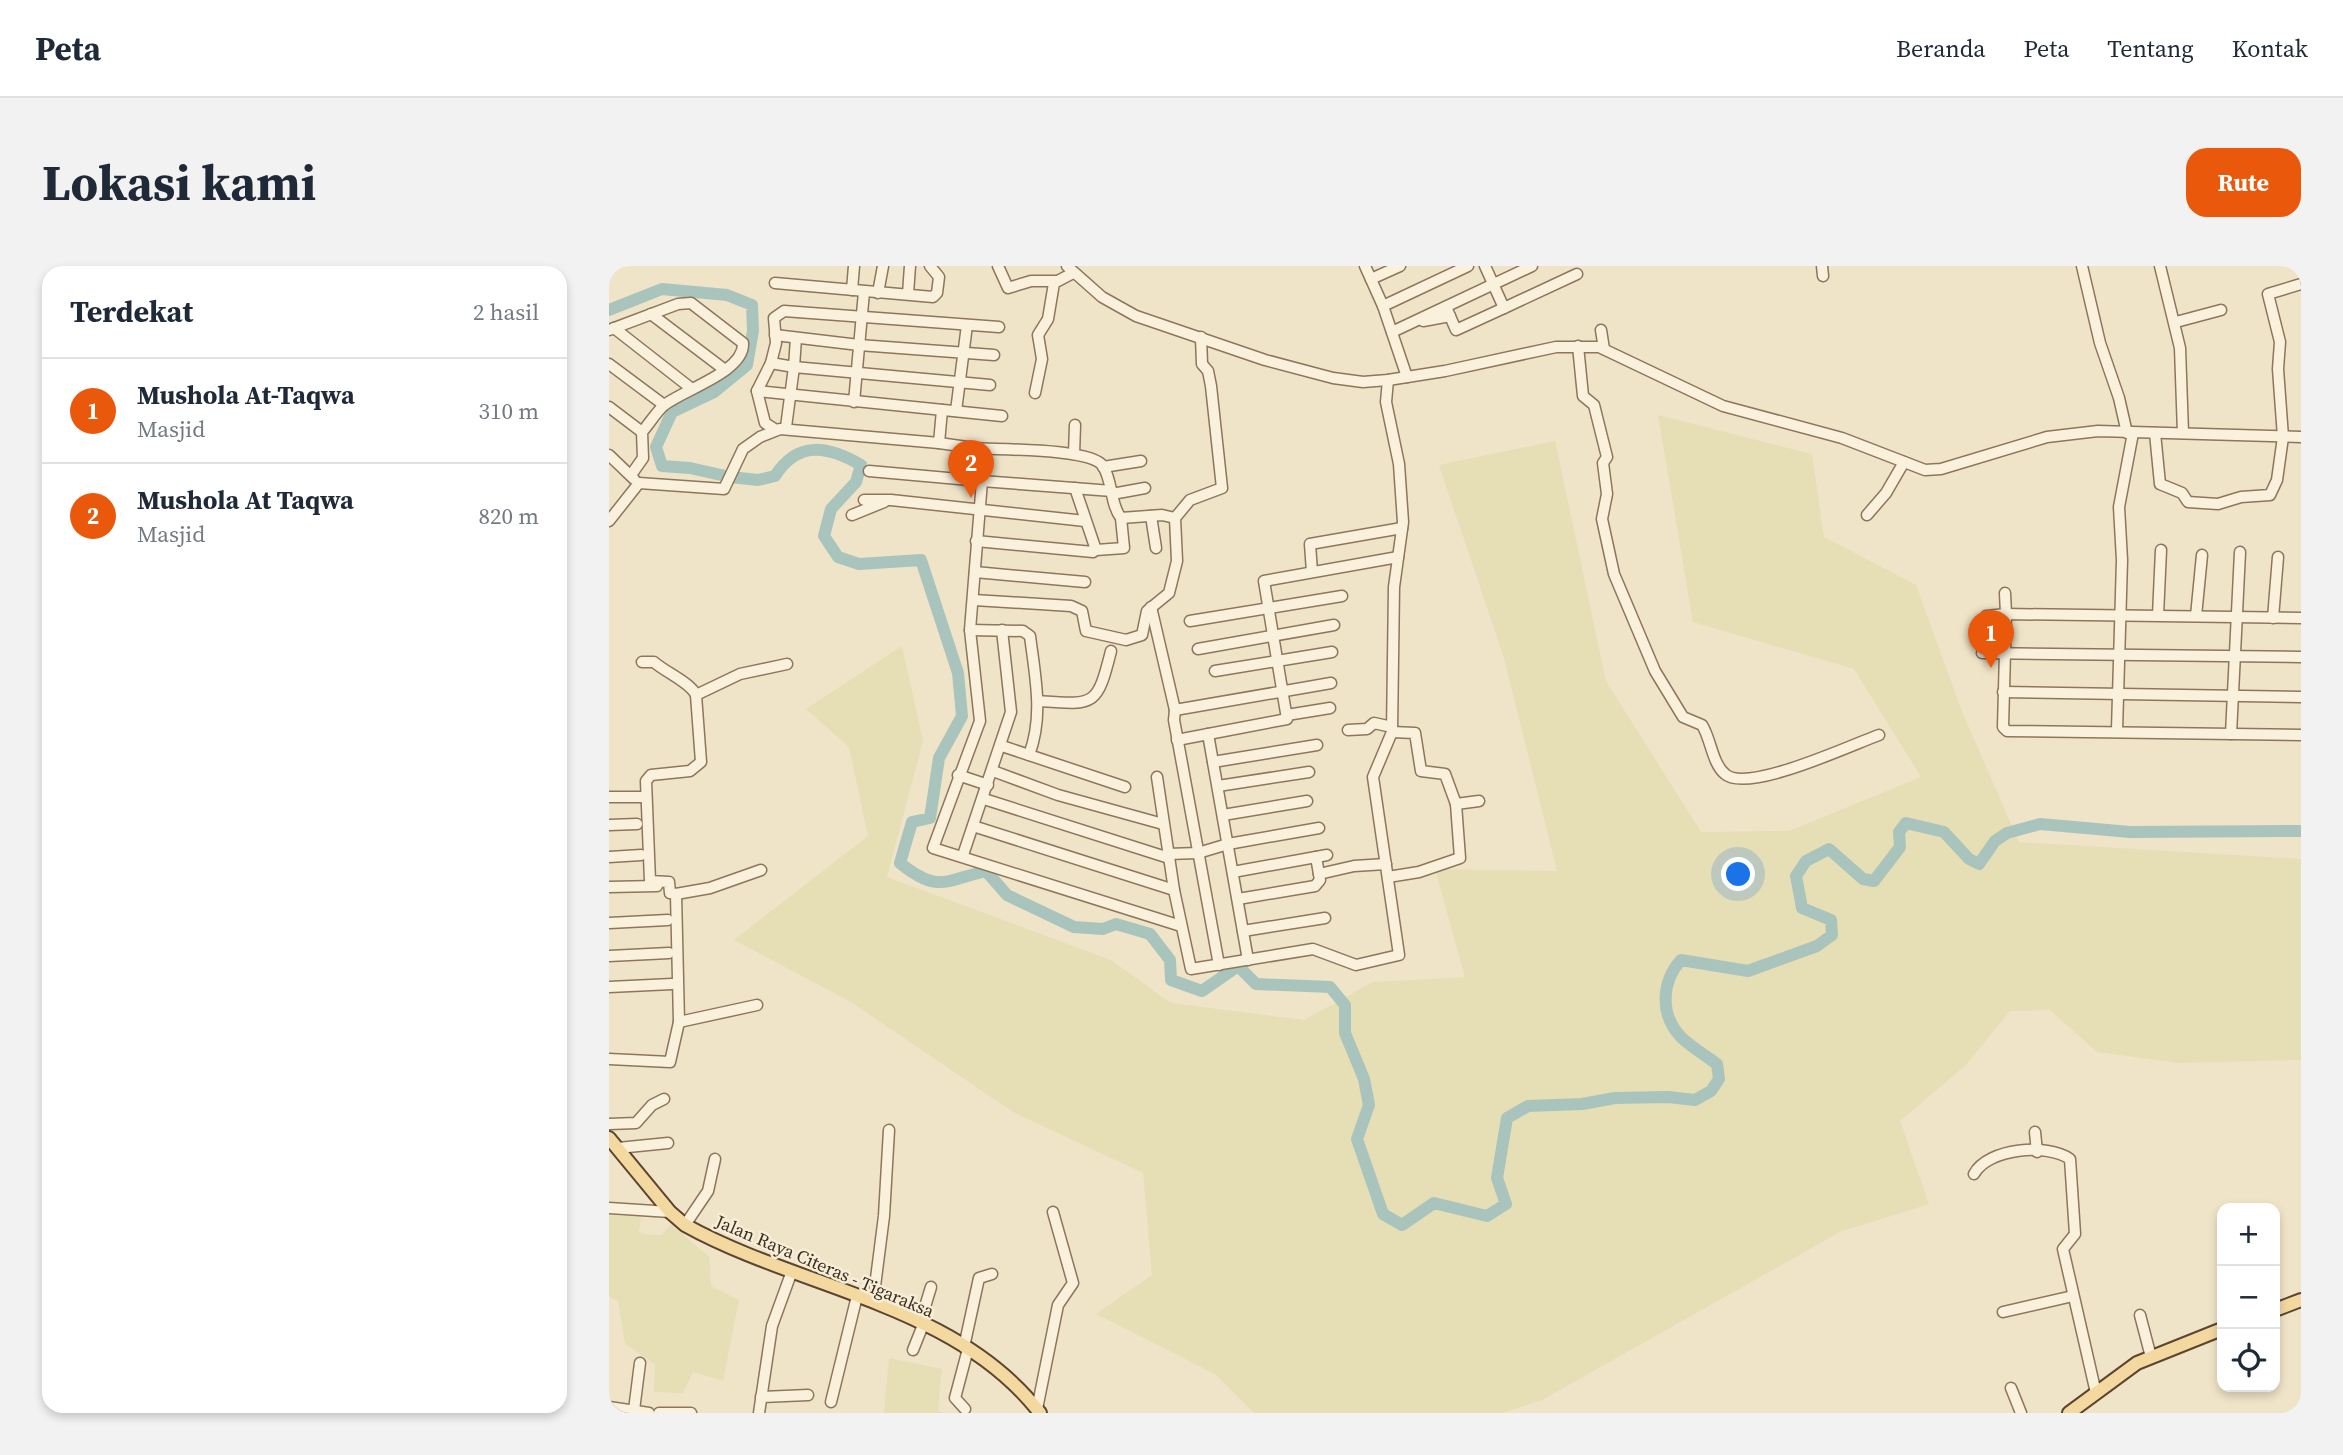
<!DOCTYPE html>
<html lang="id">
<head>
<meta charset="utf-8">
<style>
  :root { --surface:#fff; --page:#f2f2f3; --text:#1f2937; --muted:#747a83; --line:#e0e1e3; --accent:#ea580c }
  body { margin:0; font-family:"Source Serif 4",serif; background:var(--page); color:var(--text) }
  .controls { position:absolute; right:21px; bottom:21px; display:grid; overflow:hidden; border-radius:14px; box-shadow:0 4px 10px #0003 }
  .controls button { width:63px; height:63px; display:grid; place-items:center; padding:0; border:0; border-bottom:2px solid var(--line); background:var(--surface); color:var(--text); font:35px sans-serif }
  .you { position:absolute; left:1130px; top:609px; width:24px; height:24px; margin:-18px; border:5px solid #fff; border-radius:50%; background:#1a73e8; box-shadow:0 0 0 10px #1a73e833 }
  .badge { display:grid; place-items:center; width:46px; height:46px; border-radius:50%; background:var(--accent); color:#fff; font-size:23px; font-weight:700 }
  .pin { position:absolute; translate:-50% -58px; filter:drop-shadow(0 2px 4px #0008) }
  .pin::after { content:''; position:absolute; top:37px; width:24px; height:21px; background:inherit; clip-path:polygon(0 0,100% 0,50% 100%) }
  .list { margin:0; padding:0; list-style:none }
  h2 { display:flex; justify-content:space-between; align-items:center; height:91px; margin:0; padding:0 28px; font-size:30px }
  h2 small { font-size:23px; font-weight:400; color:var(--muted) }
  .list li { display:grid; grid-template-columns:46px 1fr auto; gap:21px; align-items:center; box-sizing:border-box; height:105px; padding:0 28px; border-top:2px solid var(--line) }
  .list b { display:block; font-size:26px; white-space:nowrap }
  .list p { margin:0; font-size:23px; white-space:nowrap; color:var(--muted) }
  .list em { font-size:23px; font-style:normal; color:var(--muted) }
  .icon { flex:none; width:38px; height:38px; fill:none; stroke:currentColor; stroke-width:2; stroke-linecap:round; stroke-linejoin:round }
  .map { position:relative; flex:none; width:1692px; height:1147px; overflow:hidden; border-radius:21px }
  header { display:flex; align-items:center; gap:42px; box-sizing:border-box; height:98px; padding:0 35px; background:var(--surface); border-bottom:2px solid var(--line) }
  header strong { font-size:33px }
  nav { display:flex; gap:38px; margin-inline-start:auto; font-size:24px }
  .intro { display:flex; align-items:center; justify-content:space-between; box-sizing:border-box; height:168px; padding:0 42px }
  h1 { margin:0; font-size:49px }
  .button { padding:18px 32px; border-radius:21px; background:var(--accent); color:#fff; font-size:24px; font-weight:700 }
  main { display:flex; gap:42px; padding:0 42px }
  aside { flex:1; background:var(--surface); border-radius:21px; box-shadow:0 4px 10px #0003 }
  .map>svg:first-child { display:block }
</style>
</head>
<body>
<header>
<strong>Peta</strong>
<nav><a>Beranda</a><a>Peta</a><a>Tentang</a><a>Kontak</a></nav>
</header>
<div class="intro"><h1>Lokasi kami</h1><a class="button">Rute</a></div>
<main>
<aside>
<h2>Terdekat<small>2 hasil</small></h2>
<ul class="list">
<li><span class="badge">1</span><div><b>Mushola At-Taqwa</b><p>Masjid</p></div><em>310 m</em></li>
<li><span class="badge">2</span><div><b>Mushola At Taqwa</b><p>Masjid</p></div><em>820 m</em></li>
</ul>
</aside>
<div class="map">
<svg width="1692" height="1147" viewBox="0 0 1692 1147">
  <rect width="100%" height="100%" fill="#f0e4c8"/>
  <g fill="#e6deb5">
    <polygon points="1049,149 1203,188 1215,271 1307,319 1354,448 1410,576 1692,593 1692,794 1570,797 1488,786 1441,744 1401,745 1357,799 1291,855 1320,938 1231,966 933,1134 893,1147 645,1147 606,1108 487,1048 543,1009 534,907 404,846 242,736 125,674 259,570 240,481 197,443 293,380 314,475 278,611 502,694 562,737 695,754 764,716 856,711 826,603 948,605 895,392 830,199 946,175 997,415 1092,566 1180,565 1312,511 1245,403 1084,356"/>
    <polygon points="0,949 32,951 30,966 42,969 53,969 62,958 100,991 102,1020 130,1034 114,1115 84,1106 74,1127 45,1126 46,1098 16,1078 9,1035 0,1031"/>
    <polygon points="280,1092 333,1103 329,1144 335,1147 275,1147"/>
  </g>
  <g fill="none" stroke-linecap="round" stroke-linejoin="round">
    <path stroke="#a9c4bc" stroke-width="12" d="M 0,44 L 53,23 L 118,29 L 143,39 L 144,65 L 138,99 L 105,126 L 63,146 L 47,181 L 53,200 L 81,202 L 121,211 L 149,214 L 166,210 C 189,174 219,180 252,199 L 247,216 L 222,243 L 215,270 L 229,291 L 250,298 L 312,294 L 349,407 L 353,450 L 330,492 L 321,552 L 303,556 L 291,597 C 328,627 336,615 377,605 L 398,629 L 465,661 L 494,663 L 507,658 L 541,668 L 561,694 L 562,714 L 593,725 L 629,700 L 647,718 L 721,721 L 736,739 L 736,767 L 755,813 L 760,839 L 748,873 L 774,948 L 793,959 L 825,937 L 878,950 L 897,938 L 888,912 L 898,852 L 919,840 L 973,838 L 1006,832 L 1059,831 L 1086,834 L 1102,825 L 1110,813 L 1108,798 C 1096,789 1082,781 1072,771 C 1050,748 1053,715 1072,694 L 1139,705 L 1208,680 L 1223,669 L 1222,654 L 1193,642 L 1187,610 L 1197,595 L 1220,583 L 1254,613 L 1265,615 L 1291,581 L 1290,566 L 1297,557 L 1335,566 L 1360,593 L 1370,598 L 1386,575 L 1398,567 L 1431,558 L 1521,566 L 1692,565"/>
    <defs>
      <g id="minor">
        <polyline points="389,0 399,22 422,15 446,15"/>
        <polyline points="458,0 493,31 527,50 656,94 724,112 754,116 779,114 836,105 947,81 990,81 1114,140 1233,172 1316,204 1332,203 1438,171 1489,165 1692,171"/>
        <polyline points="756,0 774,40 798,111"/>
        <polyline points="876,0 895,42 968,8"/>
        <polyline points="1213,0 1214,10"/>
        <polyline points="1473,0 1491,77 1510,132 1518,167"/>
        <polyline points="1551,0 1571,82 1574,167"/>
        <polyline points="762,13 791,0"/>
        <polyline points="166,17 324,31 328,27 330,11 321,0"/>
        <polyline points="243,24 245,0"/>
        <polyline points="269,27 274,0"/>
        <polyline points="299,28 301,0"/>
        <polyline points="774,40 859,0"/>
        <polyline points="837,41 847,64 895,42"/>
        <polyline points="42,48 116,104"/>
        <polyline points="814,55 841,50"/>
        <polyline points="1567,56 1612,44"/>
        <polyline points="5,62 83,123"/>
        <path d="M 0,64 L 69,38 L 82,37 L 134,77 C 136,106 73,124 54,140 C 46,148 40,158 33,166 L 34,192 L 22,209"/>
        <polyline points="992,64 995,83"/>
        <polyline points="783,66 923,0"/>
        <polyline points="166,69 250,79 385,89"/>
        <polyline points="187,72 185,101 162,97 167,77 165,52 175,45 390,61"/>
        <path d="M 969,80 L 974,130 L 985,139 L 998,191 L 994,197 L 998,228 L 993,253 L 1005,308 L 1046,405 L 1074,451 L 1093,459 C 1102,473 1103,497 1116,508 C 1138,528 1242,479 1270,469"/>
        <polyline points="162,97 148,125 156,157 167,164"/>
        <polyline points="0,98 55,139"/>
        <polyline points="148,125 393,150"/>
        <polyline points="426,127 433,93 429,69 439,53 445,17 464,7"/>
        <polyline points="245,136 255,26"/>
        <polyline points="0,141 33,166"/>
        <polyline points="347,145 358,59"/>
        <polyline points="177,161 185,101 381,119"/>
        <polyline points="1546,167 1551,218 1573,227 1579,236 1609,238 1632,231 1661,229 1668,214 1674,171 1669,103 1671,76 1659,28 1692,18"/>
        <polyline points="330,177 365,182 361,214 373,215 361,364 371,455 324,582 572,660"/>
        <path d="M 365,182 C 389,184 482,182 494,200 C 504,216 501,238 512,252 L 553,249 L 566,252"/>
        <polyline points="465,188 466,159"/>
        <polyline points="0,189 25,213"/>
        <polyline points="494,201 532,195"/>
        <polyline points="260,205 361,214"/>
        <polyline points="373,215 503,225"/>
        <polyline points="503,228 536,222"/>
        <polyline points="255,234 282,234 476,255"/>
        <polyline points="243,249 275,236"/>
        <polyline points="1258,249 1277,227 1295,196"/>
        <polyline points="542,250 547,282"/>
        <polyline points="0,255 30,217 115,223 134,183 151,171 171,163 330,177 333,144"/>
        <polyline points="367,275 484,286 486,281 466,222"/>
        <polyline points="487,284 515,282 512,252"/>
        <polyline points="366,306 476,316"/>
        <polyline points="703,306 701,278 793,262"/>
        <polyline points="365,334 462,340 473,345 477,365 517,374 533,369 538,345 560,327 568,295 566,252 581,234 613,222 602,120 599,105 593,98 592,71"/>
        <polyline points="542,341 566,444"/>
        <polyline points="1549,349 1552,284"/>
        <polyline points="1377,350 1397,348 1396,327"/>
        <polyline points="1587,350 1593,289"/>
        <polyline points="1664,352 1669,291"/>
        <polyline points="1692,352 1397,348 1394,461 1398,465 1692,469"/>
        <polyline points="581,355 733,330"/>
        <path d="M 361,364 L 414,365 L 421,370 C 426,410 435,450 420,489"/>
        <polyline points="589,383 725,359"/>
        <polyline points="1373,387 1692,391"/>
        <path d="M 33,396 L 45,396 C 56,406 82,417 87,429"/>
        <polyline points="606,405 723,386"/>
        <polyline points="1394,426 1692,431"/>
        <path d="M 429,435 C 486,439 488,441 502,385"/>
        <polyline points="678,449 721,442"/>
        <polyline points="739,464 758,463 765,457 783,461"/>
        <polyline points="1508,464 1513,294 1510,241 1524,167"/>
        <polyline points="783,466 806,467 812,505 836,508 847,538 870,535"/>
        <polyline points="599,468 639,694"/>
        <polyline points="1622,468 1631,286"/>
        <polyline points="568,474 678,453 655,315 789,291"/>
        <polyline points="393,480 516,521"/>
        <polyline points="604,496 708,479"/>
        <polyline points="384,505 449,529 554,558"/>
        <polyline points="349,509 379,519"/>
        <polyline points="548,511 565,624 582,703 704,683 747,699 790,689 764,511 783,466 785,321 794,256 790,198 777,136 779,114"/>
        <polyline points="609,520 700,506"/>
        <polyline points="0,531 33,531"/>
        <polyline points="375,533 560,592"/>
        <polyline points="614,549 698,535"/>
        <polyline points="0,559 28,558"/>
        <polyline points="364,560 565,624"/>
        <polyline points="559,588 589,587 619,578 710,562"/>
        <polyline points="354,589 402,446 393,364"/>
        <polyline points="0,591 32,589"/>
        <polyline points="624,606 718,589"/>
        <polyline points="710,608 745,600 777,598"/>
        <polyline points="779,611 810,606 851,592 847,538"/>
        <polyline points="0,621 48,620"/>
        <polyline points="67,628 101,622 152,604"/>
        <polyline points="629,633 706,620 711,614 707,591"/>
        <polyline points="0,657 59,654"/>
        <polyline points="634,665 716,652"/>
        <polyline points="0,690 60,687"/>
        <polyline points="610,699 565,454 566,444 722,417"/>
        <polyline points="0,721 63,718"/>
        <polyline points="70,756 148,739"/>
        <polyline points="0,793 61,796 70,756 67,628 61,627 60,616 41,615 37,515 42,509 81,505 92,496 87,429 131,408 178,398"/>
        <polyline points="0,858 27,857 43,839 55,833"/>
        <polyline points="1426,866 1428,886"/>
        <polyline points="9,882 59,877"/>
        <path d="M 1365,908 C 1379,882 1438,877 1461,893 L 1466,968 L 1454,983 L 1487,1127"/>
        <polyline points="0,942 61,946"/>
        <polyline points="76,959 99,925 106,893"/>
        <polyline points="264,1036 275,950 280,864"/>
        <polyline points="1394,1046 1464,1030"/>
        <polyline points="1531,1049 1542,1091"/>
        <polyline points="311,1057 322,1021"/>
        <polyline points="355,1081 370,1012 383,1008"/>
        <polyline points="304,1084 314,1059"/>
        <polyline points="1402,1122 1412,1147"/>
        <polyline points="152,1131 199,1129"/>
        <polyline points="222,1136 248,1030"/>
        <polyline points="0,1141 40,1147"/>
        <polyline points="356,1143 346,1132 359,1083"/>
        <polyline points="428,1143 449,1039 464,1017 444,946"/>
        <polyline points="25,1144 31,1097"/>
        <polyline points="50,1147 82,1147"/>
        <polyline points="150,1147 163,1060 183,1005"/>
      </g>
      <g id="major">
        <path d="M 0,872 L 61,946 L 76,959 C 191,1023 346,1037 431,1147"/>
        <polyline points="1666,1044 1692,1034"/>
        <polyline points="1460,1147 1528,1097 1613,1063"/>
      </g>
    </defs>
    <use href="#minor" stroke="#8d765c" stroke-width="13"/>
    <use href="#major" stroke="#5b4430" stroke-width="16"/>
    <use href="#minor" stroke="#faf1dc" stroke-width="10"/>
    <use href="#major" stroke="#f3d9a0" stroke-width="12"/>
  </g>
  <g text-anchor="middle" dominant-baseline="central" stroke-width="5" stroke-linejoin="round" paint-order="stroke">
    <g font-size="18" fill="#3d2e20" stroke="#f7eed8">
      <text transform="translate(216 1000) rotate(23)">Jalan Raya Citeras - Tigaraksa</text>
    </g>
  </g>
</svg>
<div class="controls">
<button>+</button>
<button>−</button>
<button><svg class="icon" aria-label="locate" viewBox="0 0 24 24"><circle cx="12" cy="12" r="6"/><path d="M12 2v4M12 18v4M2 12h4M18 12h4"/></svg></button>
</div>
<div class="you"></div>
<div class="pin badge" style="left:1382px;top:402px">1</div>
<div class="pin badge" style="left:362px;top:232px">2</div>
</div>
</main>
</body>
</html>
